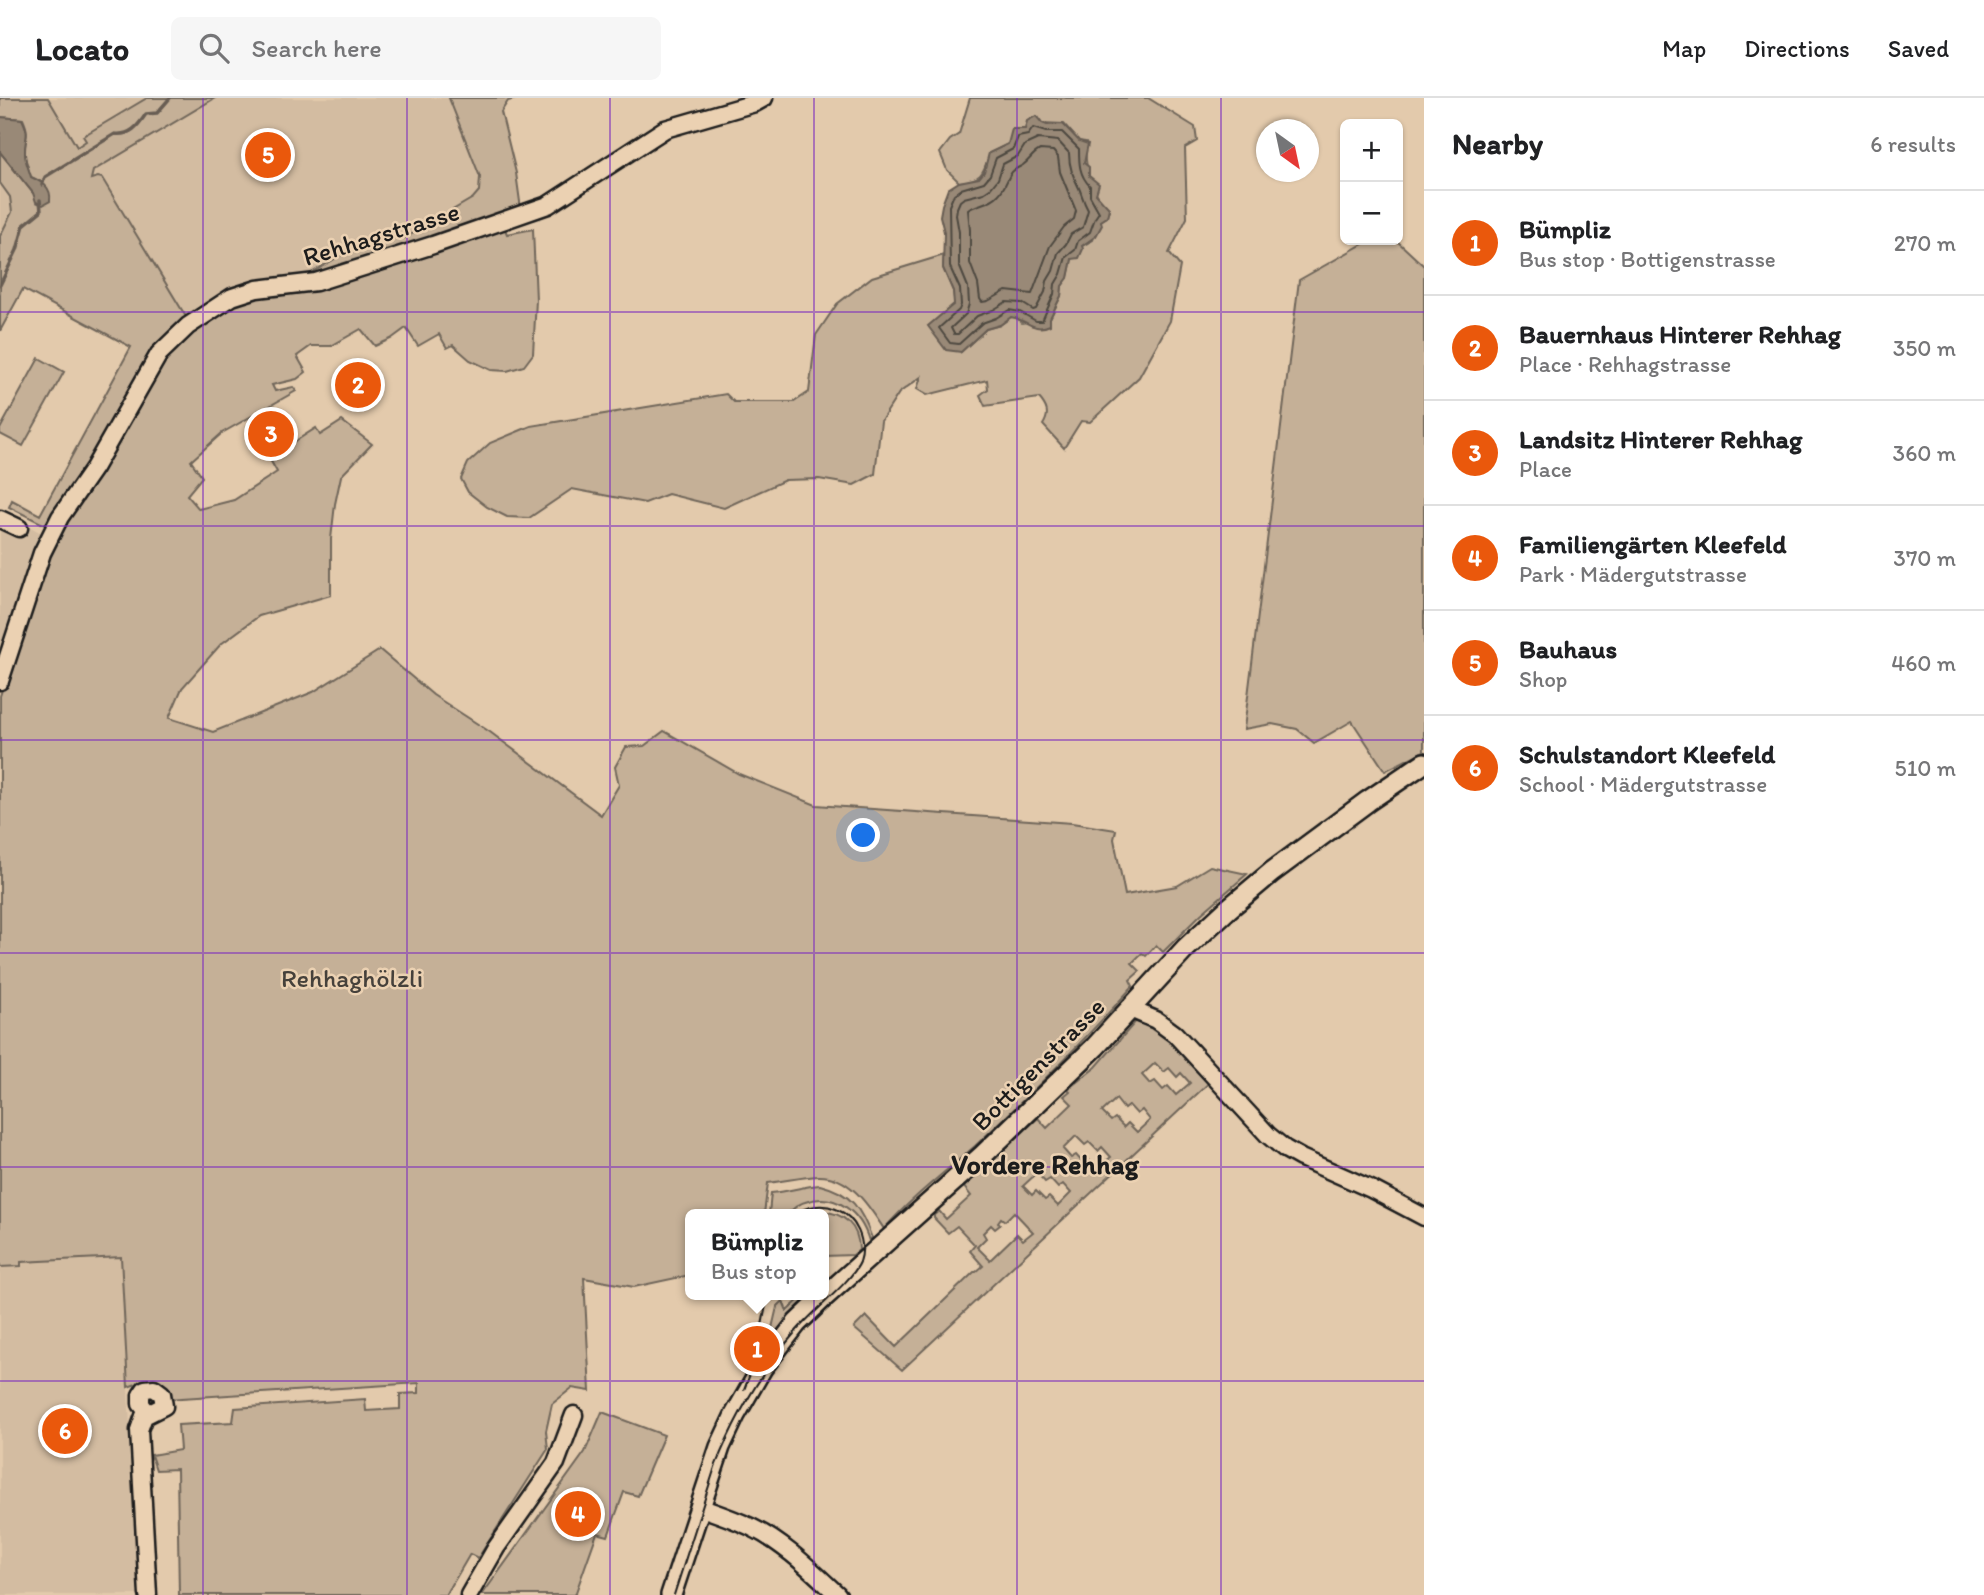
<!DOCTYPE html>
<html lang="en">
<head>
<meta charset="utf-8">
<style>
  :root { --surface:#fff; --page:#f6f6f6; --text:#202124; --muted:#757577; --line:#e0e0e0; --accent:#ea580c }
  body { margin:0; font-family:Itim,sans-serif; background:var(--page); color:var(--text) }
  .controls { position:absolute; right:21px; top:21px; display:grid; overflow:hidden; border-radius:10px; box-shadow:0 2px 5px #0004 }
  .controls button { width:63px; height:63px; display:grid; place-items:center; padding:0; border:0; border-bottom:2px solid var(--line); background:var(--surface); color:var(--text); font:35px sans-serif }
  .compass { position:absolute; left:1256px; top:21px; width:63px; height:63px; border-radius:50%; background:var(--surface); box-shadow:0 2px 5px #0004; rotate:147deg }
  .you { position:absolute; left:864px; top:738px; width:24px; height:24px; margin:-18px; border:5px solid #fff; border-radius:50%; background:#1a73e8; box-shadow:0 0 0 10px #1a73e833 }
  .badge { display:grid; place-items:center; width:46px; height:46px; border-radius:50%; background:var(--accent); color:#fff; font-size:23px; font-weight:700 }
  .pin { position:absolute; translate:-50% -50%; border:4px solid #fff; box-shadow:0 2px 7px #0006 }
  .popup { position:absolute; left:685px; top:1111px; width:144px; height:91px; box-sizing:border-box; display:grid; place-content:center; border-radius:10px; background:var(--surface); filter:drop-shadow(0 2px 5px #0005); font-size:23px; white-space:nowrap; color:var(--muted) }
  .popup b { font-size:26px; color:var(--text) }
  .popup::after { content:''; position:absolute; left:50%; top:100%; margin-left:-14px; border:14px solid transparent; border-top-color:var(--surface) }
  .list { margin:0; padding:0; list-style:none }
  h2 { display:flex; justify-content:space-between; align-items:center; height:91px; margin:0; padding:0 28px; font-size:30px }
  h2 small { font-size:23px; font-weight:400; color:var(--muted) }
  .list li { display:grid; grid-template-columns:46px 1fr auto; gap:21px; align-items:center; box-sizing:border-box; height:105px; padding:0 28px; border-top:2px solid var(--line) }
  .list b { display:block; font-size:26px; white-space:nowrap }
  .list p { margin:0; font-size:23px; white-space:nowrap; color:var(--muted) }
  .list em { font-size:23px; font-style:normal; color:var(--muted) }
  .icon { flex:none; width:38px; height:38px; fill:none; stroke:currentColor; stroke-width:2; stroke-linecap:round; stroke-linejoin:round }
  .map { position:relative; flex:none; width:1424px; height:1497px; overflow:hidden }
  header { display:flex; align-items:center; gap:42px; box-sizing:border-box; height:98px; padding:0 35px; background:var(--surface); border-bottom:2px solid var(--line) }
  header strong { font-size:33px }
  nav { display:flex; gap:38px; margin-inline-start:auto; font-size:24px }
  .search { width:490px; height:63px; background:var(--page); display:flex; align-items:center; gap:18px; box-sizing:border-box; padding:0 24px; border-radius:10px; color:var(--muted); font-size:26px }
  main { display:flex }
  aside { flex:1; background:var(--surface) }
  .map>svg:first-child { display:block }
</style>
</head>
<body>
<header>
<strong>Locato</strong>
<div class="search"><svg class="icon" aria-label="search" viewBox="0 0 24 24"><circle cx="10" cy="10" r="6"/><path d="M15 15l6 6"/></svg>Search here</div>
<nav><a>Map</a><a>Directions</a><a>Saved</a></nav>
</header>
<main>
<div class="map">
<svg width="1424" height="1497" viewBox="0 0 1424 1497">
  <rect width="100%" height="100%" fill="#e3caac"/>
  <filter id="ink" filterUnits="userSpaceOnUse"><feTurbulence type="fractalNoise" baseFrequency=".0143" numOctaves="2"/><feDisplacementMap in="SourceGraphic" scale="14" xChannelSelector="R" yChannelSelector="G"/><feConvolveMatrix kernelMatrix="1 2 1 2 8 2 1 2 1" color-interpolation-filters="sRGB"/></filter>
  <g filter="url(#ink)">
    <g fill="#d3bca1">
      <polygon points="44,0 465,0 501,99 333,172 245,186 182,227 91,82"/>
      <polygon points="0,85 10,99 12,114 0,138"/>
      <polygon points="0,412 43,436 0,568"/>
      <polygon points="121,1159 139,1497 0,1497 0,1169 21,1168 21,1164"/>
    </g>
    <g fill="#c5b097" stroke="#70665a" stroke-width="2" fill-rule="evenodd">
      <path d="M 0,0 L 48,0 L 77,49 L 86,43 L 83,38 L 147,0 L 215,0 L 93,73 L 91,81 L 98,79 L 102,80 L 188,222 L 241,187 L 308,177 L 369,140 L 405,140 L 473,100 L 479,93 L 480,79 L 449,0 L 519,0 L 508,3 L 501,14 L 516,75 L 521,111 L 313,180 L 249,188 L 188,223 L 49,429 L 9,409 L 12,402 L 40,417 L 131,249 L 23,191 L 0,233 L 0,138 L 12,114 L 10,99 L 0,85 L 0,54 L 33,95 L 42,84 L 31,79 C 29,72 25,64 25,56 C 24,39 31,39 23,21 L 0,19 Z"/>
      <path d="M 970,0 L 1148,0 L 1195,29 L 1197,43 L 1185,50 L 1187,120 L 1169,155 L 1180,168 L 1170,223 L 1139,279 L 1090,324 L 1081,323 L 1064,350 L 1043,327 C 1050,316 1047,309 1039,300 L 985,308 L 980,297 L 988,291 L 987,282 L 927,297 L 917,291 L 921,279 L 899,295 L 881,323 L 875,376 L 854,387 L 819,381 L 785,382 L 724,410 L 668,396 L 645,405 L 572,391 L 529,420 L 507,419 L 487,409 L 468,394 L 461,381 L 468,365 L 490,345 L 531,328 L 726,296 L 734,304 L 794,304 L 809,294 L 816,237 L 837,206 L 872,179 L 944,157 L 943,170 L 953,193 L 961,254 L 986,231 L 1000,227 L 1011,219 L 1017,220 L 1022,225 L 1050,220 L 1061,198 L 1062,188 L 1068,179 L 1072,161 L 1082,148 L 1093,142 L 1100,123 L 1107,119 L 1109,111 C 1090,93 1084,69 1086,44 L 1079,43 L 1064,26 L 1042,25 L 1039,20 L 1008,46 L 990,55 C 983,76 982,82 959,84 L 947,72 L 940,55 L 950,42 L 959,36 Z"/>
      <path d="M 504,129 L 507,136 L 533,131 L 536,202 L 533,256 L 524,268 L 507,273 L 491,272 L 470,262 L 453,247 L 447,250 L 439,236 L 418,248 L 406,230 L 391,241 L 375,248 L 361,231 L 331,248 L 311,248 L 297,258 L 306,274 L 297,281 L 272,287 L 275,293 L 293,289 L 296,293 L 222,335 L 191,363 L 202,379 L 187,397 L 199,411 L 234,402 L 277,374 L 269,360 L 316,330 L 320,337 L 342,323 L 372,346 L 341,378 L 335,406 L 331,441 L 331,497 L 259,518 L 221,546 L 182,590 L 169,620 L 213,634 L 313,594 L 380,552 L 433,597 L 490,634 L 601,717 L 619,687 L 615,669 L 626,649 L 644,648 L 664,633 L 739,676 L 816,707 L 1072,725 L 1116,732 L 1114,741 L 1125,797 L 1177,788 L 1210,768 L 1247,776 L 1200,817 L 1163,854 L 1156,847 L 1146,858 L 1142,855 L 1132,865 L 1140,873 L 1130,882 L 1133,888 C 1083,944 1030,997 975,1048 C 944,1075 911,1100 884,1131 C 869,1108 850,1077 818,1078 C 802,1079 785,1083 768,1085 L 764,1116 L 690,1116 L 690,1177 L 634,1189 L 584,1180 L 590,1293 L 572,1290 L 552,1306 L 546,1333 L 548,1351 L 478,1460 L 470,1456 L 446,1497 L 179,1497 L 177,1371 L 156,1372 L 151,1357 L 180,1352 L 178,1327 L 233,1324 L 235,1310 L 365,1301 L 366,1313 L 400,1311 L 400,1296 L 419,1295 L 419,1285 L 166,1301 L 158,1284 L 144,1283 L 128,1289 L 121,1159 L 21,1164 L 21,1168 L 0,1169 L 0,598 L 48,456 L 159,261 L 185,237 L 246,199 Z"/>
      <polygon points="1370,142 1396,142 1424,168 1424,653 1385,673 1352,623 1314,645 1297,631 1272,626 1244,631 1299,182"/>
      <polygon points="39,260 64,274 23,348 0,336 0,331"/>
      <path d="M 1137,922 L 1156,927 L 1212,982 L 902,1272 L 854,1230 L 866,1218 L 896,1249 L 974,1174 L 976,1174 L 983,1168 L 970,1153 L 975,1147 L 957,1128 L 948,1135 L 934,1120 L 934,1117 L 939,1113 L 946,1121 L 971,1098 L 964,1089 L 1038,1020 L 1047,1030 L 1072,1006 L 1064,998 L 1070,993 L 1068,991 L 1096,969 ZM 1155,965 L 1164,974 L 1169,970 L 1177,979 L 1181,975 L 1190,985 L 1176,997 L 1168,988 L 1163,992 L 1155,983 L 1150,986 L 1142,977 ZM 1116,1001 L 1124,1011 L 1129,1007 L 1137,1016 L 1142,1012 L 1150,1022 L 1137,1034 L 1128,1025 L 1124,1029 L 1115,1020 L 1111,1023 L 1102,1014 ZM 1076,1038 L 1085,1047 L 1089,1044 L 1098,1053 L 1102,1049 L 1111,1059 L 1097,1071 L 1089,1062 L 1084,1066 L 1076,1057 L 1071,1060 L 1063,1051 ZM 1037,1075 L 1045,1084 L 1050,1081 L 1058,1090 L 1063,1086 L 1071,1095 L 1058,1108 L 1049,1099 L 1045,1102 L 1036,1093 L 1032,1097 L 1023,1088 ZM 1014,1114 L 1033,1134 L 1023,1142 L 1017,1136 L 990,1162 L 977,1149 L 986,1140 L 983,1135 L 991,1127 L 995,1131 L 1000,1127 L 998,1124 L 1001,1120 L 1005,1123 Z"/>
      <path d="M 820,1087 C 852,1095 861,1111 872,1140 L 869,1143 C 861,1115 836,1093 805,1104 C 797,1106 792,1113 786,1116 C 781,1118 773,1116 769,1116 L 771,1095 C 788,1094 803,1088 820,1087 Z"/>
      <path d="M 820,1114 C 843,1113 859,1128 859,1152 L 853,1157 L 824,1158 L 824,1116 L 811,1116 Z"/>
      <polygon points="804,1197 810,1197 789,1218 769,1243 777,1209 783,1203 787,1213"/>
      <polygon points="602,1314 664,1337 638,1398 624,1394 608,1438 597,1435 575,1497 482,1497 585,1354"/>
    </g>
    <g fill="#998977" stroke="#675d53" stroke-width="2">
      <path d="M 1036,18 L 1042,25 L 1047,27 L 1063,26 L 1079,43 L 1088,46 L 1084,65 L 1089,69 L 1089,78 L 1099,86 L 1096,96 L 1109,110 L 1107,119 L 1101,123 L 1102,127 L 1096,138 L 1082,148 L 1083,151 L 1079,160 L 1072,161 L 1068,180 L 1062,188 L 1061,198 L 1050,220 L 1050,227 C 1033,235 1026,221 1011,219 L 1000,227 L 986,231 L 961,254 L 946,252 L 928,228 L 954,206 L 953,193 L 943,170 L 944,134 L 940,118 L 942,107 L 948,91 L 959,84 L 979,80 L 984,74 L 989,55 L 1008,46 L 1012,31 L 1025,31 L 1027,23 Z"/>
      <path d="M 0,19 L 22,21 C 31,39 24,38 25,56 C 25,64 29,71 31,79 C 42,84 52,89 50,103 L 43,107 L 36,104 L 33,95 L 0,54 Z"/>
    </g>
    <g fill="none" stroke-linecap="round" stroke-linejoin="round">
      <g stroke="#4e4840" stroke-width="2">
        <path d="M 1033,30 L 1046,34 L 1062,34 L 1079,51 C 1079,65 1079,77 1090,88 L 1090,98 L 1099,114 L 1095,120 L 1090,134 L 1078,143 L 1075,152 L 1066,159 L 1061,176 L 1055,186 L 1054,196 L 1042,223 L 1036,223 L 1020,214 L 1009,212 L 996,220 L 982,225 L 959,246 L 950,245 L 939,230 L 959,212 L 961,207 L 960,191 L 950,169 L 949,108 L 954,96 L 961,91 L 984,84 L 990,77 L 996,60 L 1013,51 L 1018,39 L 1028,37 Z"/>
        <path d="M 1038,41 L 1058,43 L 1069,55 C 1069,69 1073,78 1079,90 C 1082,97 1083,103 1088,112 L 1083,129 L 1071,136 L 1066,146 L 1058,155 L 1053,173 L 1047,183 L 1045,194 L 1036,211 L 1033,212 L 1022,205 L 1006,204 L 993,212 L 977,218 L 958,236 L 954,236 L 951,230 L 966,216 L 969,206 L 968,189 L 959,167 L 959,134 L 956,117 L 957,110 L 960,103 L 964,100 L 984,95 L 990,91 L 998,81 L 1003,66 L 1018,58 L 1025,47 Z"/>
        <path d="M 1040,52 L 1053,53 L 1058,59 L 1060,74 L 1076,113 L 1074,121 L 1064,129 L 1050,148 L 1032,196 L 1006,193 L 988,203 L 982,204 L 980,201 L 978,186 L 970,165 L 970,132 L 968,112 C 976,106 990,106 998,97 C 1006,90 1008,77 1013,73 C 1016,70 1020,69 1023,67 C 1030,62 1032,56 1040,52 Z"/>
      </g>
      <g stroke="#675d53" stroke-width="3.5">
        <path d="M 42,87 L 45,79 L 115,36 C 130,38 138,28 146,16 L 157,15 L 170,0"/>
        <polyline points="0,187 17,152 24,127 41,113 40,102"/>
      </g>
      <defs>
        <g id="minor">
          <polyline points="0,421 19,430"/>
          <polyline points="0,583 42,455 60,419 94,370 159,256 188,228 232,199 257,191 316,184 433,147 548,107 665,31 755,5 764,0"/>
          <polyline points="1130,911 1156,922 1175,936 1268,1037 1285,1051 1301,1060 1371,1091 1424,1119"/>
          <polyline points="148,1315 141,1306 141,1297 145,1291 154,1290 162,1296 164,1308 144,1318 139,1332 148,1497"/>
          <path d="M 699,1409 C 716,1415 734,1421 751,1429 C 784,1445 811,1472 838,1497"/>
          <polyline points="469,1497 496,1450 556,1365 574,1317"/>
        </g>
        <polyline id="tertiary" points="671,1497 720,1349 735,1317 762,1270 797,1225 823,1200 983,1057 1095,949 1186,850 1228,811 1272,774 1368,703 1424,665"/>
      </defs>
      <use href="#minor" stroke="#1c1c1c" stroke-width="21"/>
      <use href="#tertiary" stroke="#1c1c1c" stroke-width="24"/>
      <use href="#minor" stroke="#ebd1b2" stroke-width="16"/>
      <use href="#tertiary" stroke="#ebd1b2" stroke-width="19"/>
      <g stroke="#1c1c1c" stroke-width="2">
        <polyline points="744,1292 755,1263 768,1197"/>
        <path d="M 674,1497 L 715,1369 C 735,1319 762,1272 798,1231 C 813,1213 852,1183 860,1164 C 867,1143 856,1119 836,1111 C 822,1105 807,1108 795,1116"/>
      </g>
    </g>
  </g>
  <path fill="none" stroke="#7b2cbf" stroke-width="2" stroke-opacity="0.55" d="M 203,0 L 203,1497M 407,0 L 407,1497M 610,0 L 610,1497M 814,0 L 814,1497M 1017,0 L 1017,1497M 1221,0 L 1221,1497M 0,214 L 1424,214M 0,428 L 1424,428M 0,642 L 1424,642M 0,855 L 1424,855M 0,1069 L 1424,1069M 0,1283 L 1424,1283"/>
  <g text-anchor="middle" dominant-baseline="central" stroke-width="5" stroke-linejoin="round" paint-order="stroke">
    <g font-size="26" fill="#1c1c1c" stroke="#ebd1b2">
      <text transform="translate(381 136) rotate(-17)">Rehhagstrasse</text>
      <text transform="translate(1038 966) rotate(-45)">Bottigenstrasse</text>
    </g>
    <g font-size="26" fill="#46413b" stroke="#ebd1b2">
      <text x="352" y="880">Rehhaghölzli</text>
    </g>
    <g font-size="28" font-weight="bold" fill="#1c1c1c" stroke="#ebd1b2">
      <text x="1045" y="1066">Vordere Rehhag</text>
    </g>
  </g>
</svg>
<div class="controls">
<button>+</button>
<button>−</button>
</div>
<svg class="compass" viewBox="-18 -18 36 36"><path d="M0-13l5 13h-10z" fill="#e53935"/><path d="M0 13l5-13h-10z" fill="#757577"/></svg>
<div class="you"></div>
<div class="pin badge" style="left:757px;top:1251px">1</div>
<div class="popup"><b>Bümpliz</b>Bus stop</div>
<div class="pin badge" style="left:358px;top:287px">2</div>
<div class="pin badge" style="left:271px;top:336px">3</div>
<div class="pin badge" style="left:578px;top:1416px">4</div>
<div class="pin badge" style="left:268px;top:57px">5</div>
<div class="pin badge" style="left:65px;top:1333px">6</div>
</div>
<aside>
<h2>Nearby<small>6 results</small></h2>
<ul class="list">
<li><span class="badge">1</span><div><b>Bümpliz</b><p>Bus stop · Bottigenstrasse</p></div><em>270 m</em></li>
<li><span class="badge">2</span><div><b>Bauernhaus Hinterer Rehhag</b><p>Place · Rehhagstrasse</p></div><em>350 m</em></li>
<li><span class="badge">3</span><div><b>Landsitz Hinterer Rehhag</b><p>Place</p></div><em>360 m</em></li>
<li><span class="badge">4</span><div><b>Familiengärten Kleefeld</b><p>Park · Mädergutstrasse</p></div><em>370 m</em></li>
<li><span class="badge">5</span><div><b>Bauhaus</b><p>Shop</p></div><em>460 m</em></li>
<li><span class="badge">6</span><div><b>Schulstandort Kleefeld</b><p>School · Mädergutstrasse</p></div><em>510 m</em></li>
</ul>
</aside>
</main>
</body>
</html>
